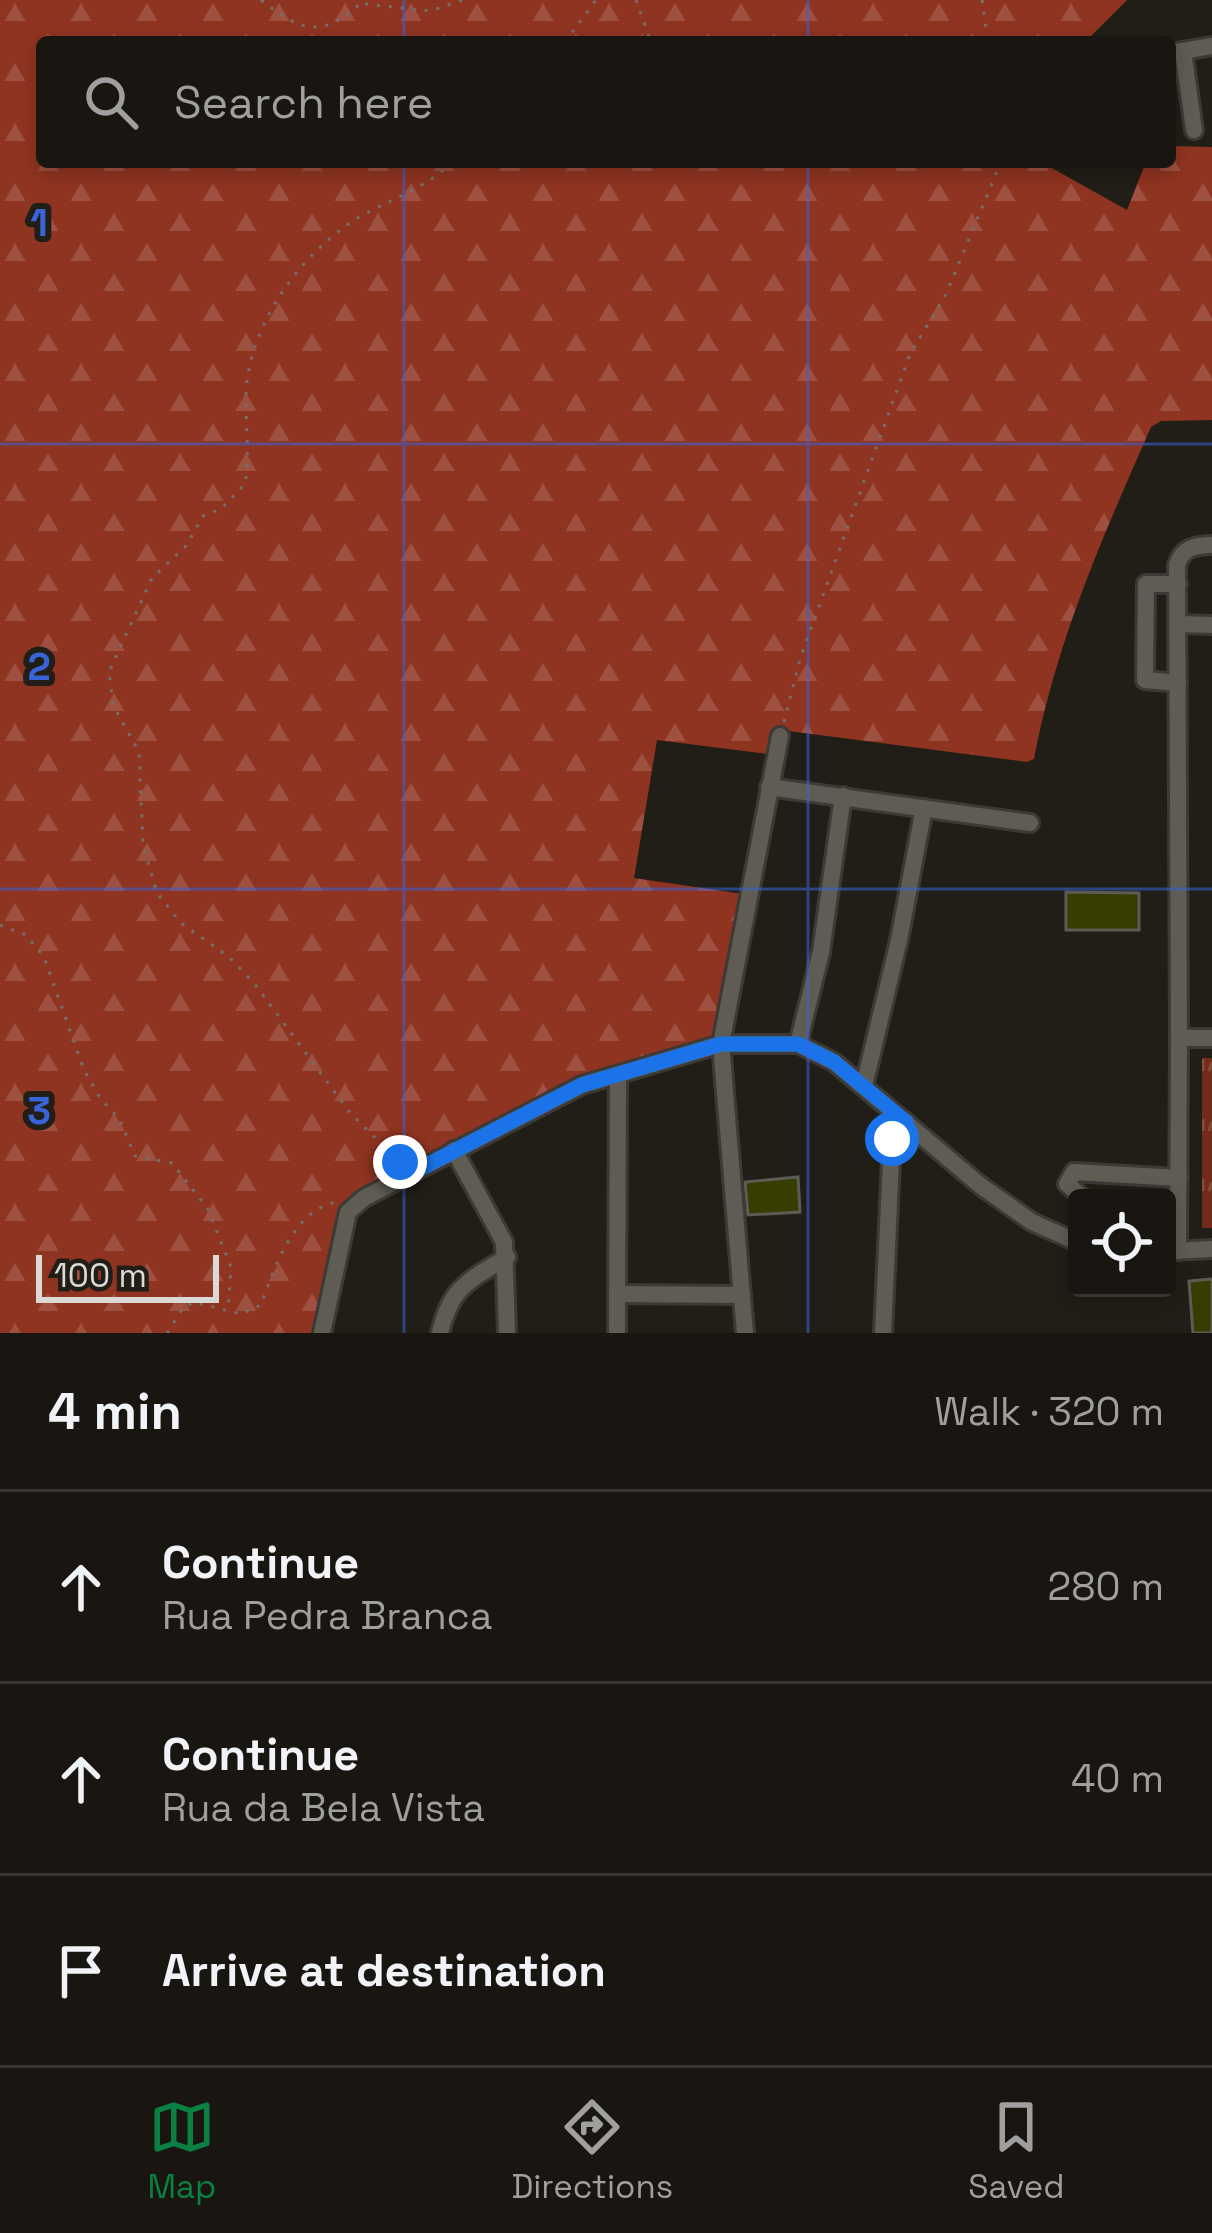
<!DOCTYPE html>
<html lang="en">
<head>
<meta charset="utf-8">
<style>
  :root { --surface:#191611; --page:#221f1a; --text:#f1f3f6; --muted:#9f9f9f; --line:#373531; --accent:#0b8043 }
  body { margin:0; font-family:"Space Grotesk",sans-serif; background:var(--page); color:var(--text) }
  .controls { position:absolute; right:36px; bottom:36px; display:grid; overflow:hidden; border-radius:12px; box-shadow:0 6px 18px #0003 }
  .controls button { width:108px; height:108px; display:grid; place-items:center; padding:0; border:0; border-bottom:3px solid var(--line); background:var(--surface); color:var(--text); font:60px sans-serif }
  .scale { position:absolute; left:36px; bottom:30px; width:183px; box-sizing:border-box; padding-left:12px; border:6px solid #dbd9d5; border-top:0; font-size:33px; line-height:42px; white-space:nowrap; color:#dbd9d5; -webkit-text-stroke:9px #211e17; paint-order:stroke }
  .stop { position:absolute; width:36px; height:36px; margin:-27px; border:9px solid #1a73e8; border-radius:50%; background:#fff }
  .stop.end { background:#1a73e8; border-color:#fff; box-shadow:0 3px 12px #0008 }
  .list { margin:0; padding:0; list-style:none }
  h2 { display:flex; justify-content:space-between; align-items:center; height:156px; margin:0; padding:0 48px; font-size:51px }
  h2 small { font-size:39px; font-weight:400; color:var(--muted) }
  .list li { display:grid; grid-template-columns:78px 1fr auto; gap:36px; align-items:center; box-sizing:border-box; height:192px; padding:0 48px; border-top:3px solid var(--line) }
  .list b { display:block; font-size:45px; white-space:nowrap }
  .list p { margin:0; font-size:39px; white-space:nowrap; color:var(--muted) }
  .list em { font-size:39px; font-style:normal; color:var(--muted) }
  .icon { flex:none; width:66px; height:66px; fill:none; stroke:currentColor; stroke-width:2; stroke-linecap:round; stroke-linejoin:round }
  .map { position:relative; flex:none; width:1212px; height:1333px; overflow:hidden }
  .search { position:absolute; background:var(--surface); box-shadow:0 6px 18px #0003; left:36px; right:36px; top:36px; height:132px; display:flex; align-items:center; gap:30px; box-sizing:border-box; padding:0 42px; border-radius:12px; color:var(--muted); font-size:45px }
  .sheet { height:732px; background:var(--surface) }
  nav { display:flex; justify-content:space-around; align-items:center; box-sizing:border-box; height:168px; border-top:3px solid var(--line); background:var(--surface); font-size:33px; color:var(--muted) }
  nav a { display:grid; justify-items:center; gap:6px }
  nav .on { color:var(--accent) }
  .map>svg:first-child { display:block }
</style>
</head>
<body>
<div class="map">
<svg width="1212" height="1333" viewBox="0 0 1212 1333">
  <defs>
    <pattern id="grass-tufts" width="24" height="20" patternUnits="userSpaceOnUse" patternTransform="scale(3)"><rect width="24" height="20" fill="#732c1c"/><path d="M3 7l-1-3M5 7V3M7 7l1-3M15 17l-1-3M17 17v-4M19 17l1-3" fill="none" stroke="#864a3c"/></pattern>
    <pattern id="forest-firs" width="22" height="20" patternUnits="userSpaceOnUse" patternTransform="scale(3)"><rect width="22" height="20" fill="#8f3420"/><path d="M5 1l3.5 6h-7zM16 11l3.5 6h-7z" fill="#9e5140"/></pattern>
  </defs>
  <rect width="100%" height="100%" fill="#211e17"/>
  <rect fill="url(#grass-tufts)" x="1202" y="1058" width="10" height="170"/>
  <path fill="url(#forest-firs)" d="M 0,0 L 1127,0 L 1085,42 L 42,42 L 42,162 L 1041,162 L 1127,210 L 1146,162 L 1170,162 L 1170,146 L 1212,147 L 1212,420 L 1161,421 L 1151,427 C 1103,536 1056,642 1034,759 L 1027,762 L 773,729 L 767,754 L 657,740 L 634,878 L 743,894 L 720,1027 L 713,1038 L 557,1086 L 345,1201 L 339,1212 L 313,1333 L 0,1333 Z"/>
  <g fill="#373c01" stroke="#5b5d55" stroke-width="3">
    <polygon points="1066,892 1139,893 1139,930 1066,930"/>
    <polygon points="798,1177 800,1212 748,1215 745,1182"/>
    <polygon points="1212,1279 1212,1333 1193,1333 1189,1281"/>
  </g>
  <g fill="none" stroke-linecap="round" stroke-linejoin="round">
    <defs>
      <g id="minor">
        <polyline points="1183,51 1194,130"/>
        <polyline points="1177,52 1212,46"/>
        <path d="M 1212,545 C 1195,545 1182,548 1177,565 L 1179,1038 L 1212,1038"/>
        <polyline points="1178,584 1146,584 1145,680 1178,683"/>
        <polyline points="1179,624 1212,625"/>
        <polyline points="769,787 1030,823"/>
        <polyline points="798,1044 821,952 843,796"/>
        <polyline points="864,1086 899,940 924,808"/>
        <polyline points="454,1150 504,1242 507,1333"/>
        <polyline points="1083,1198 1067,1184 1074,1172 1179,1178"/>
        <polyline points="1171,1251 1212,1249"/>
        <polyline points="1178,1251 1179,1038"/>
        <polyline points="617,1294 742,1295"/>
        <polyline points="322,1333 348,1212 364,1198 582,1085 721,1044 798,1044 834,1062 981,1186 1032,1222 1077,1242"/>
        <path d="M 440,1333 C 451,1286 469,1281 507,1257"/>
        <polyline points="617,1333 618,1075"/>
        <polyline points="745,1333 721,1044 780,736"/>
        <polyline points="883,1333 892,1139 906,1122"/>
      </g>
    </defs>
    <use href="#minor" stroke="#3c3a36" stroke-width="22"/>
    <g stroke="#73706b" stroke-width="3" stroke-dasharray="3 9" stroke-linecap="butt">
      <path d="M 261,0 C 302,32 322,40 364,0"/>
      <polyline points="636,0 651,42"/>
      <polyline points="982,0 988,42"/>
      <polyline points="365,4 430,11 463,0"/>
      <polyline points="565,42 596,0"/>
      <polyline points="784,722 800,659 910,354 946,294 1001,162"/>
      <polyline points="0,925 26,935 44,957 84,1070 100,1098 120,1120 135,1156 172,1163 208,1209 231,1267 228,1310"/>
      <path d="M 401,1163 L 351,1114 L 254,983 L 229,957 L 181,923 L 157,893 L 143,845 L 139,752 L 113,705 L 109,672 L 152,578 L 186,546 L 203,516 L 221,509 L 245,484 C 250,453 245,423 246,392 C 250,326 296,260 350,223 C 382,201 424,191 452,162"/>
      <path d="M 167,1333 L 183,1308 L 194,1302 L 241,1314 L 261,1305 C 273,1270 295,1206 339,1202"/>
    </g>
    <use href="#minor" stroke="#5f5c54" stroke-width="16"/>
  </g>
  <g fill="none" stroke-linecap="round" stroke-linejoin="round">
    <polyline stroke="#1a73e8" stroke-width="15" points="400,1162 410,1174 582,1085 721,1044 798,1044 834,1062 906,1122 892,1139"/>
  </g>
  <path fill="none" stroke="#3a63d8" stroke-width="3" stroke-opacity="0.55" d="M 404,0 L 404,42M 808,0 L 808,42M 404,162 L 404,1333M 808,162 L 808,1333M 0,444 L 1212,444M 0,889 L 1212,889"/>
  <g font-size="39" text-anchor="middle" font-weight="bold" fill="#3a63d8" stroke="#211e17" stroke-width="12" stroke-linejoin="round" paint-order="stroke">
    <text x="39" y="236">1</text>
    <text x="39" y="680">2</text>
    <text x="39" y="1124">3</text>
  </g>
</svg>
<div class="controls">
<button><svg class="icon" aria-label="locate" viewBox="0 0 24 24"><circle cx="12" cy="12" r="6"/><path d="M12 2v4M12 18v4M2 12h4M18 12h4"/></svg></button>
</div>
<div class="scale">100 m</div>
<div class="stop" style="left:892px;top:1139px"></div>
<div class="stop end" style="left:400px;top:1162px"></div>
<div class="search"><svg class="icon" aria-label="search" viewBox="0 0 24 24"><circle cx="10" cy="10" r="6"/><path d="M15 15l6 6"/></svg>Search here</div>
</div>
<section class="sheet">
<h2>4 min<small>Walk · 320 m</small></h2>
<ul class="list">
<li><svg class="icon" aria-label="ahead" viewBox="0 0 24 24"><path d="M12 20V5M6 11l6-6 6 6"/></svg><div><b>Continue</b><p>Rua Pedra Branca</p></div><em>280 m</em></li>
<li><svg class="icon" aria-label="ahead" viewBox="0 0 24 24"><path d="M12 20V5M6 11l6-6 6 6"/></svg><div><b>Continue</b><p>Rua da Bela Vista</p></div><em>40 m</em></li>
<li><svg class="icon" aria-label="arrive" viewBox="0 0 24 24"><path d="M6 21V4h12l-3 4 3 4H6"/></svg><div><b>Arrive at destination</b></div></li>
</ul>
</section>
<nav>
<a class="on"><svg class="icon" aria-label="map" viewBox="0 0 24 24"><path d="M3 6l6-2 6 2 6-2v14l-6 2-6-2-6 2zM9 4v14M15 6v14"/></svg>Map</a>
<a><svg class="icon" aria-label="directions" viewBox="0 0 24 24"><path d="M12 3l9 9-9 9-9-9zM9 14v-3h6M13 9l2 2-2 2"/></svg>Directions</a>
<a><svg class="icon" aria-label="saved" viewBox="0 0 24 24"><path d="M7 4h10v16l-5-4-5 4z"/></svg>Saved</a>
</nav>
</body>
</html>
